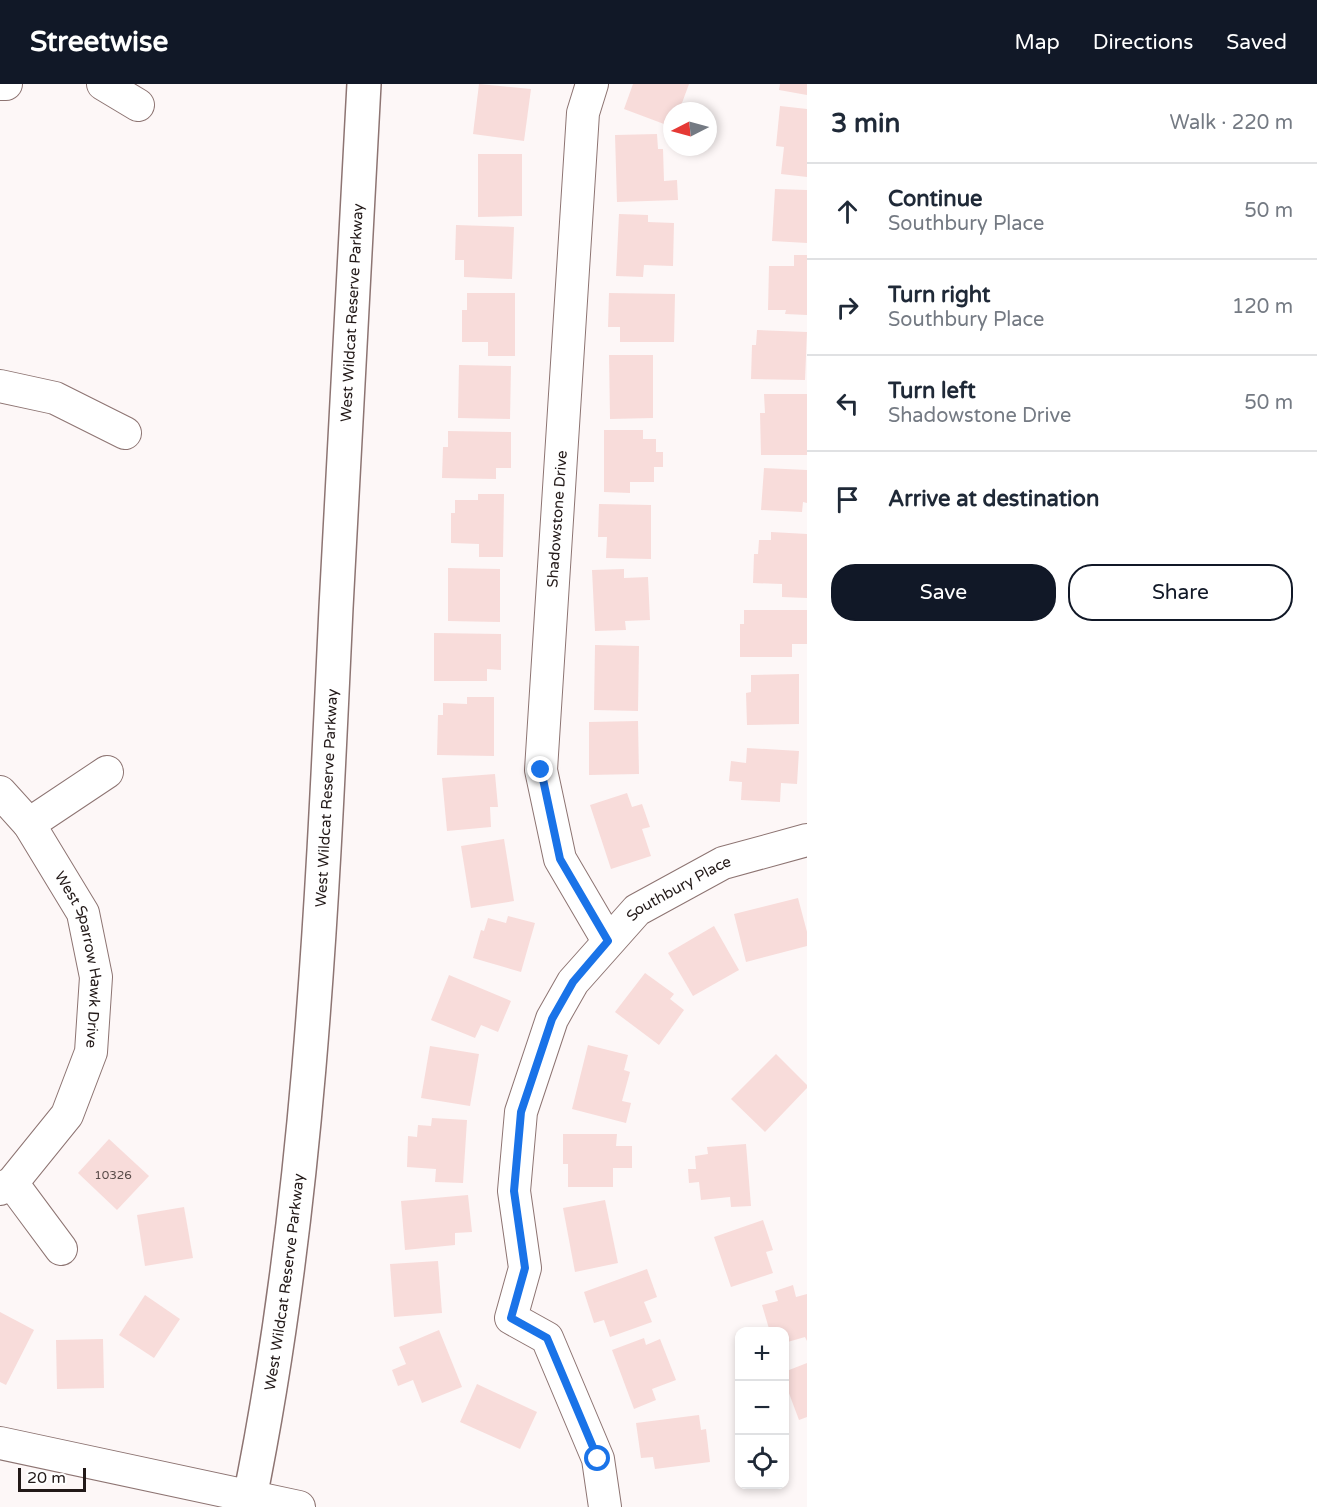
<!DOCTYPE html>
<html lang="en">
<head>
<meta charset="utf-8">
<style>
  :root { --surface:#fff; --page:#f2f2f3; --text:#1f2937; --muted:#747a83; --line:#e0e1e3; --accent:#111827 }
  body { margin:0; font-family:"Varela Round",sans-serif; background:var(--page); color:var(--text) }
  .controls { position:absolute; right:18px; bottom:18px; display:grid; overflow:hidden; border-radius:12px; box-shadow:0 3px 9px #0003 }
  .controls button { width:54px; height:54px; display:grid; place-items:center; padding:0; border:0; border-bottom:2px solid var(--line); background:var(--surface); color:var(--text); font:30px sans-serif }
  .compass { position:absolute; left:663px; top:18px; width:54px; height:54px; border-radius:50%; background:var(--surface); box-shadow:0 3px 9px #0003; rotate:264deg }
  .scale { position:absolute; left:18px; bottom:15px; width:68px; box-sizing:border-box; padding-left:6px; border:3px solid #221918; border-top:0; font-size:16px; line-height:21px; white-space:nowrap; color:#221918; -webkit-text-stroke:4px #fff; paint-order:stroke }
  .stop { position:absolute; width:18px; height:18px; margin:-14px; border:4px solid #1a73e8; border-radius:50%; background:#fff }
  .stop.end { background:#1a73e8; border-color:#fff; box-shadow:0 2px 6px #0008 }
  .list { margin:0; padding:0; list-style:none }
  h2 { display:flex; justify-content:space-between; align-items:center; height:78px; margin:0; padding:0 24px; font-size:26px }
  h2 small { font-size:20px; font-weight:400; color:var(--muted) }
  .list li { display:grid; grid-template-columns:39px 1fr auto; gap:18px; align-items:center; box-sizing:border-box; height:96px; padding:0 24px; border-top:2px solid var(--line) }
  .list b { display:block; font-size:22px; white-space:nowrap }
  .list p { margin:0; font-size:20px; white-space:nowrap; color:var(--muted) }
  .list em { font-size:20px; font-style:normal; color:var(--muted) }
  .actions { display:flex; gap:12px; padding:18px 24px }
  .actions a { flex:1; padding:14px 0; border:2px solid var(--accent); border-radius:24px; text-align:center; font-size:21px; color:var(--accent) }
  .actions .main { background:var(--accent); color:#fff }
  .icon { flex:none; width:33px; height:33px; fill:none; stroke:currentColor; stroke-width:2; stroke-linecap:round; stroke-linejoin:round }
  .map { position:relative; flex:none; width:807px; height:1423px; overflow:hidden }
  header { display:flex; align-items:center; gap:36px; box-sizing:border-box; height:84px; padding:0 30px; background:var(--accent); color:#fff }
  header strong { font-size:28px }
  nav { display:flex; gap:33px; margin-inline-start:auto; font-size:21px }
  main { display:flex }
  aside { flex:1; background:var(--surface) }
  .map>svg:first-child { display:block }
</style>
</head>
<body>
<header>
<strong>Streetwise</strong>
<nav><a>Map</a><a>Directions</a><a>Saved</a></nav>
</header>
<main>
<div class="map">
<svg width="807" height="1423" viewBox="0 0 807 1423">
  <rect width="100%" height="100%" fill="#fdf7f7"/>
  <g fill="#f8dcda">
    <polygon points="479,0 531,5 524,57 473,50"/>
    <polygon points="633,0 689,0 679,27 672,27 672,43 624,25"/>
    <polygon points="780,0 807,0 807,11 779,6"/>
    <polygon points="780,22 807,25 807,93 781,90 784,63 776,62"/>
    <polygon points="657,50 658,65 663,65 664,97 677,96 678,116 617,118 615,51"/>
    <polygon points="478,70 522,70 522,132 478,133"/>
    <polygon points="775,105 807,106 807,159 772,157"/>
    <polygon points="619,130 648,131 648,138 674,139 673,182 644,181 643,193 616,192"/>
    <polygon points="456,141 514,143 512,195 464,193 464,176 455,176"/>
    <polygon points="794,171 807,171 807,231 785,230 786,226 768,226 769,182 794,182"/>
    <polygon points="467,209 515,209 515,272 488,272 488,258 462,258 462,226 467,226"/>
    <polygon points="609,209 675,210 674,258 620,258 620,243 608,243"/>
    <polygon points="757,246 807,248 805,296 751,295 752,261 756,261"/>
    <polygon points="609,271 653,271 653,334 610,335"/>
    <polygon points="459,281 511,282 510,335 458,334"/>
    <polygon points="764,310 807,310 807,371 761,371 760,329 765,329"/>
    <polygon points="604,346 643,346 643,355 656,355 656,368 663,368 663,383 654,383 654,398 630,398 630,409 604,408"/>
    <polygon points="448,347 511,348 511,384 496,384 496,395 442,394 443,363 448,363"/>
    <polygon points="764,384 807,386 807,419 803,418 802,428 761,426"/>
    <polygon points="478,410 504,410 503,473 479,473 479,460 451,459 451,429 455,429 455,416 478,416"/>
    <polygon points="599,420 651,421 651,475 606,474 607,453 598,453"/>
    <polygon points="771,448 807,450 807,514 782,513 782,500 753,499 754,470 758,470 759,456 771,456"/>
    <polygon points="448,484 500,485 500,538 448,537"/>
    <polygon points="624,485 624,494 648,493 650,536 625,537 626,546 595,547 592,486"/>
    <polygon points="744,526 807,526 807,560 792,560 792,573 740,573 740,540 744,540"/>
    <polygon points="434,549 501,550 501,586 487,585 487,597 434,597"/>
    <polygon points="595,561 639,562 638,627 594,626"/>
    <polygon points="799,590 799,640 747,641 746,609 751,608 751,591"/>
    <polygon points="467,613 494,613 494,672 437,671 438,631 443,631 443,619 467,620"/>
    <polygon points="638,637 639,690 589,691 589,638"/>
    <polygon points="747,664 799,667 797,700 781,699 780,718 741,716 742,698 729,697 731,677 746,679"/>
    <polygon points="495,690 498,723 490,723 491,743 447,747 442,694"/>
    <polygon points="627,709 632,723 642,720 650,743 642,745 651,772 611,785 590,721"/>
    <polygon points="504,755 514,817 471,824 461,762"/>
    <polygon points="798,814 807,848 807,862 746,878 734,830"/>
    <polygon points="508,832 535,839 521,888 473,874 481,846 484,847 488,834 506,839"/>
    <polygon points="714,842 739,886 693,912 668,869"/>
    <polygon points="645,889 674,910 670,915 684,926 659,961 615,928"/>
    <polygon points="449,891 511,917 498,948 481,941 475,954 431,936"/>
    <polygon points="588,961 628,971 624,986 630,988 622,1017 631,1019 626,1039 572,1025"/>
    <polygon points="430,962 479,970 470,1022 421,1014"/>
    <polygon points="776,970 807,1001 807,1004 765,1048 731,1015"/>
    <polygon points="432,1034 467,1036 463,1099 435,1098 436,1085 407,1083 408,1052 417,1053 418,1041 431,1042"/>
    <polygon points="563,1050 617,1050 616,1062 632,1062 632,1084 613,1084 613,1103 568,1103 568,1080 563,1080"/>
    <polygon points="109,1055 149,1092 117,1126 78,1089"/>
    <polygon points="746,1060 751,1122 731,1123 730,1113 701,1116 699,1098 689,1099 688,1085 696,1085 695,1072 708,1070 707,1063"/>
    <polygon points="468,1111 472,1148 455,1149 455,1161 405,1166 401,1117"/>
    <polygon points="605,1116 618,1179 575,1188 563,1124"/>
    <polygon points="184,1123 193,1174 145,1182 137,1131"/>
    <polygon points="763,1136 773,1166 766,1168 773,1189 731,1203 714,1153"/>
    <polygon points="438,1177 442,1229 394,1233 390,1180"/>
    <polygon points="647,1185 657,1213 644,1218 652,1238 610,1253 604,1236 594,1239 584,1208"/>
    <polygon points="793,1201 796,1213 807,1210 807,1257 805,1253 784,1259 784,1248 770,1248 762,1221 778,1217 775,1207"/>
    <polygon points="145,1211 180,1235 154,1274 119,1251"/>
    <polygon points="0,1228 34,1246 6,1301 0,1298"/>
    <polygon points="439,1246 462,1303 422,1319 413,1296 398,1302 392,1286 406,1280 399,1263"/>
    <polygon points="644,1254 646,1261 660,1255 676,1296 652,1305 656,1316 634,1325 612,1266"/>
    <polygon points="103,1255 104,1304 57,1305 56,1256"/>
    <polygon points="807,1279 807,1333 799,1336 784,1296 784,1288"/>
    <polygon points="477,1300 537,1328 520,1365 460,1338"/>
    <polygon points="699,1331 701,1346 706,1345 710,1378 655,1385 653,1373 641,1374 636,1339"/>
  </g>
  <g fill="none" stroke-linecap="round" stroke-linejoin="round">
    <defs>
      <g id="minor">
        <polyline points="0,0 6,0"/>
        <polyline points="103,0 138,21"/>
        <polyline points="592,0 583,29 541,686 560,775 608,857"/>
        <polyline points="0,302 55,314 125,349"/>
        <path id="s1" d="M 0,708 L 29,740 L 83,829 L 96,893 L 91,968 L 67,1031 L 12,1099 L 0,1105"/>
        <polyline points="29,740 107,688"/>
        <polyline points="12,1099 61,1165"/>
        <polyline points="0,1359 299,1423"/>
        <path id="s2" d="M 605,1423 L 598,1375 L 547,1254 L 511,1234 L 525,1184 L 514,1107 L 521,1028 L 552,935 L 573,898 L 637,826 L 723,779 L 807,756"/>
      </g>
      <g id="major">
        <path id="s3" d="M 248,1423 C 309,1127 322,825 336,524 C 344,349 356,175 364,0"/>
      </g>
    </defs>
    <use href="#minor" stroke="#8d7472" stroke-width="34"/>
    <use href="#major" stroke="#8d7472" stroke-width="36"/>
    <use href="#minor" stroke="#fff" stroke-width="32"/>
    <use href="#major" stroke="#fff" stroke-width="33"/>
  </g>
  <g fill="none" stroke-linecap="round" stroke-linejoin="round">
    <polyline stroke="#1a73e8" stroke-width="8" points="541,686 560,775 608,857 573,898 552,935 521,1028 514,1107 525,1184 511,1234 547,1254 598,1375"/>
  </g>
  <g text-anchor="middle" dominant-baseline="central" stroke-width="4.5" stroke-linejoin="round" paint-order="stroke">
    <g font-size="12" fill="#584a48">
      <text x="113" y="1091">10326</text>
    </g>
    <g font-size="15" fill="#221918" stroke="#fff">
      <text stroke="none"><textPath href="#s3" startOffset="1200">West Wildcat Reserve Parkway</textPath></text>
      <text transform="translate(557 435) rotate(-86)">Shadowstone Drive</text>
      <text stroke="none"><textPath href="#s3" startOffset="714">West Wildcat Reserve Parkway</textPath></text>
      <text stroke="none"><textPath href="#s2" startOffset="714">Southbury Place</textPath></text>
      <text stroke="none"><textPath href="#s1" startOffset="192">West Sparrow Hawk Drive</textPath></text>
      <text stroke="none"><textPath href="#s3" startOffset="228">West Wildcat Reserve Parkway</textPath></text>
    </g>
  </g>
</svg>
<div class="controls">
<button>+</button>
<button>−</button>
<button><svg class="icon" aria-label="locate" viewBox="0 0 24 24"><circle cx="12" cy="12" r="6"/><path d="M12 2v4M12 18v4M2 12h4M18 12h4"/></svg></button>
</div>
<svg class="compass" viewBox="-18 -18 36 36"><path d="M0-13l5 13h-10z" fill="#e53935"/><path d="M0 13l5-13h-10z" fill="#747a83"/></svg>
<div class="scale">20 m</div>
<div class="stop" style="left:598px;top:1375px"></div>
<div class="stop end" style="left:541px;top:686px"></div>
</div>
<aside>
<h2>3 min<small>Walk · 220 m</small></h2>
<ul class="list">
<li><svg class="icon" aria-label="ahead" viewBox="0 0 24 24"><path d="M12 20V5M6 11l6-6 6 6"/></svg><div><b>Continue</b><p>Southbury Place</p></div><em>50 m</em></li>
<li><svg class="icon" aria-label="right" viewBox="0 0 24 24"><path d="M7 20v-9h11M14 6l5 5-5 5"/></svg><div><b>Turn right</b><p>Southbury Place</p></div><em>120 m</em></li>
<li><svg class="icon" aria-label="left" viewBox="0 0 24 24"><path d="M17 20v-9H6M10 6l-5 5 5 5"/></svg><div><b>Turn left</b><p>Shadowstone Drive</p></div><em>50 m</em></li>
<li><svg class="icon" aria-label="arrive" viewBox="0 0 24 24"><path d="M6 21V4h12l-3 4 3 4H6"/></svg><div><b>Arrive at destination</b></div></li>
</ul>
<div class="actions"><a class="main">Save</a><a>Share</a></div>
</aside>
</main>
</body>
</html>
